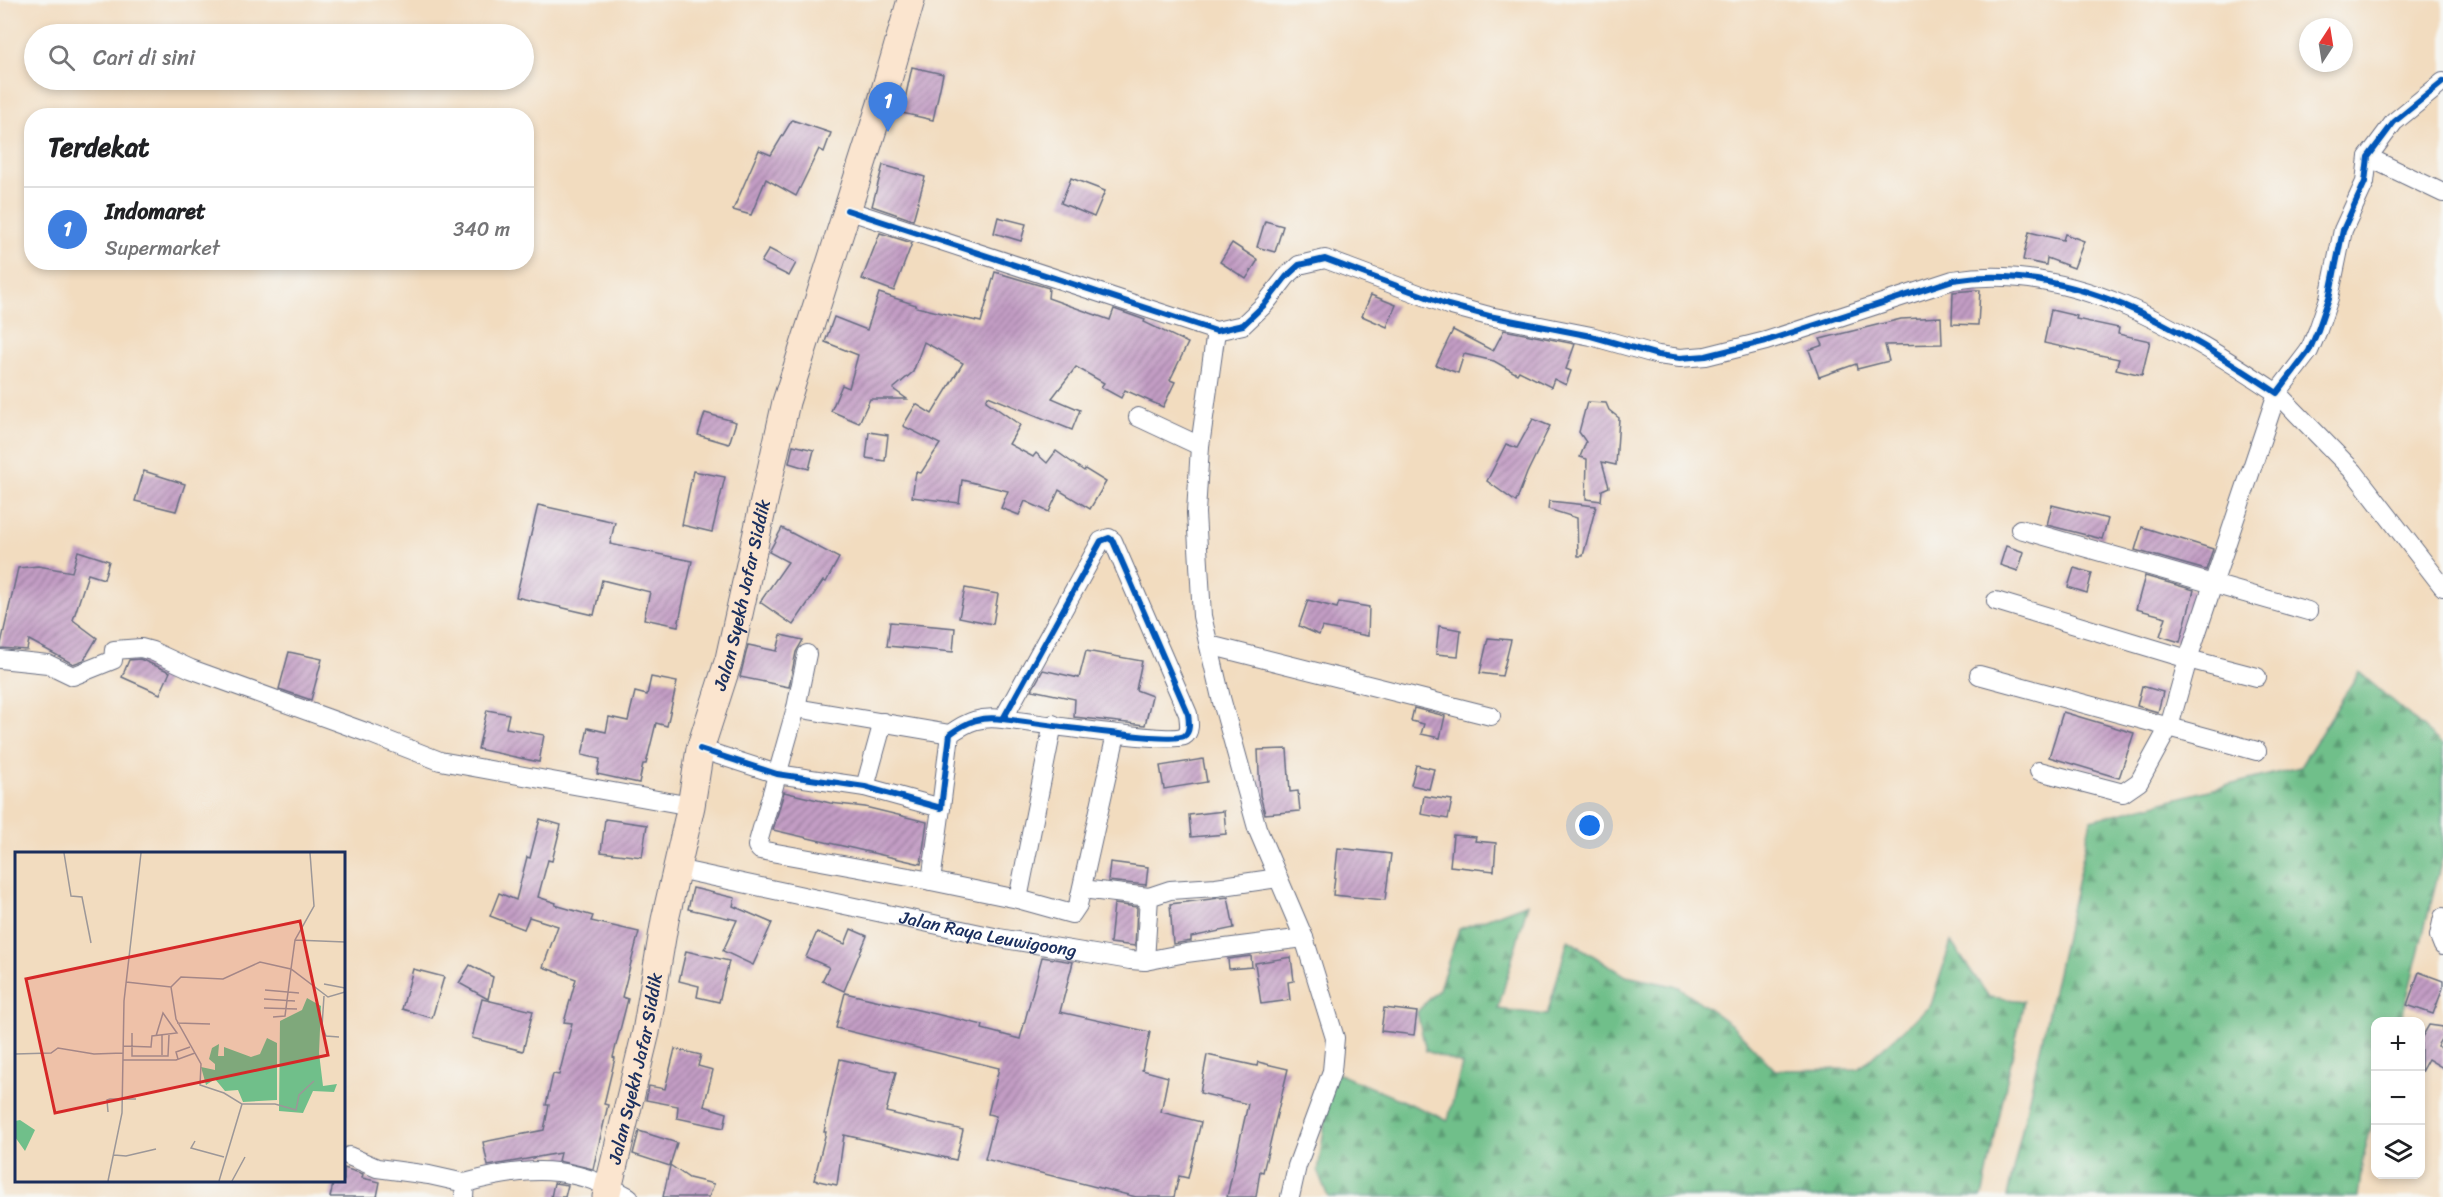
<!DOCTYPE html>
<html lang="id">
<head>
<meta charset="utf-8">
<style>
  :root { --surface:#fff; --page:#f2f2f2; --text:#202124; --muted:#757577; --line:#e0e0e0; --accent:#0f766e }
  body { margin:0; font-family:Sriracha,sans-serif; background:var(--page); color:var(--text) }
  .controls { position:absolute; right:18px; bottom:18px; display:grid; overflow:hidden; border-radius:12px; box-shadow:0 3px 9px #0003 }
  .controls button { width:54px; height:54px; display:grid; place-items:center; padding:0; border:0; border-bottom:2px solid var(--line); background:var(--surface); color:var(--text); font:30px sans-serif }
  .compass { position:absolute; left:2299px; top:18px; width:54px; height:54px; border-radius:50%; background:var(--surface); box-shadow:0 3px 9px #0003; rotate:12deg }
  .you { position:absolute; left:1590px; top:826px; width:21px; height:21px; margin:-15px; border:4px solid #fff; border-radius:50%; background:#1a73e8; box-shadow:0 0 0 9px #1a73e833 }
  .badge { display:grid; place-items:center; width:39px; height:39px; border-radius:50%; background:var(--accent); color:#fff; font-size:20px; font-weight:700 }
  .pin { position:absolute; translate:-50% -50px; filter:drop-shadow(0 2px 3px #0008) }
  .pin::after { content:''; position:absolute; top:32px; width:21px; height:18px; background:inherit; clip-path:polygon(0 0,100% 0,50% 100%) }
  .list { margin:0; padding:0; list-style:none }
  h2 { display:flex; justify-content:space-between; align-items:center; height:78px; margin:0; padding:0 24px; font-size:26px }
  h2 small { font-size:20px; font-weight:400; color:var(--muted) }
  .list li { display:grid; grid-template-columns:39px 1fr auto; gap:18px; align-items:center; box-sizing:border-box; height:84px; padding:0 24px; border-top:2px solid var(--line) }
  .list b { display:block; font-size:22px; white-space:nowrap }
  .list p { margin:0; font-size:20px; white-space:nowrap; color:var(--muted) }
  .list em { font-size:20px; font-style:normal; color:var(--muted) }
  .icon { flex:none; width:33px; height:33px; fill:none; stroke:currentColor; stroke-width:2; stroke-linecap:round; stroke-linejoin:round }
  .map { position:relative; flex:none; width:2443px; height:1197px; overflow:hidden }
  .search { position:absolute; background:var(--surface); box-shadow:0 3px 9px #0003; left:24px; top:24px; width:510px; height:66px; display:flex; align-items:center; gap:15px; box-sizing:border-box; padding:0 21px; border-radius:33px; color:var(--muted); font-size:22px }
  .panel { position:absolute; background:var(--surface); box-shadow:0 3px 9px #0003; left:24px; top:108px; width:510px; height:162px; border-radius:24px }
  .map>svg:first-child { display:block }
</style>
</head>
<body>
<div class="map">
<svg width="2443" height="1197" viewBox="0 0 2443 1197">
  <defs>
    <pattern id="forest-firs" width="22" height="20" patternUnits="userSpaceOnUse" patternTransform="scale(1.5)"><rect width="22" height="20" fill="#70bf8a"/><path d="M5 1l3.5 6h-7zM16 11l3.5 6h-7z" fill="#5b9c74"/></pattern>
    <pattern id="building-hatch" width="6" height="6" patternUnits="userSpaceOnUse" patternTransform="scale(1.5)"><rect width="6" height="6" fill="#c39dc4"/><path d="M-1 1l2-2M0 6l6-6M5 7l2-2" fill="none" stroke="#9e80a2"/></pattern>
  </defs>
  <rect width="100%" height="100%" fill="#f6f6f2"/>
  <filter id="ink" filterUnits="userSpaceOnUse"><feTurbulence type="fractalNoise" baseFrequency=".0167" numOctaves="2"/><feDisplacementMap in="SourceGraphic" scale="12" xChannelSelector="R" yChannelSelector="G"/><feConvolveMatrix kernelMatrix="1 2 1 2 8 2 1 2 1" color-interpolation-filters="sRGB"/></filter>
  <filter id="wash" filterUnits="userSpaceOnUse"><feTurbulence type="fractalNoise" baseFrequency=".008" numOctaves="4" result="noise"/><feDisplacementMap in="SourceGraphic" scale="24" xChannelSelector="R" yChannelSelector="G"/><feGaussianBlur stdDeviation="1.35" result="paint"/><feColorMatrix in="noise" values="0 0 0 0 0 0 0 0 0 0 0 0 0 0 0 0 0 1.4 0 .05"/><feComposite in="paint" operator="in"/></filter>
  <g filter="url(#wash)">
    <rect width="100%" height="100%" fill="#f2dcbf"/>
    <g fill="url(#forest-firs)" stroke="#467774" stroke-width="1.5">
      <polygon points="2359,672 2443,745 2443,855 2401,1021 2376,1022 2375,1113 2363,1158 2358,1197 2007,1197 2091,820 2300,767"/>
      <polygon points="1528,903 1498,1009 1547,1015 1568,940 1626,976 1679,987 1733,1026 1775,1070 1859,1069 1931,1005 1951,942 1989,997 2024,1001 1982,1197 1328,1197 1318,1172 1332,1071 1448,1120 1462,1064 1426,1051 1417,1012 1439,989 1459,929"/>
    </g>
    <g id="blocks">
      <g fill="url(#building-hatch)">
        <polygon points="912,67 943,74 933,120 902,113"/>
        <polygon points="792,120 831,133 824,152 819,149 796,196 766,179 751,215 733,210 759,150 771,155"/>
        <polygon points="883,165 925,177 913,220 872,206"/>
        <polygon points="1071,178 1105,191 1094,217 1061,203"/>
        <polygon points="998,217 1026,224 1021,241 994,233"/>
        <polygon points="1265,221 1283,226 1275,252 1257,247"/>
        <polygon points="2029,232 2063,240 2065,234 2084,241 2074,268 2047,258 2046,265 2023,260"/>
        <polygon points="880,233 912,243 894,291 862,279"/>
        <polygon points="1232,243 1258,260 1246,279 1220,262"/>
        <polygon points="769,249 796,263 789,276 761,262"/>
        <polygon points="995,272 1049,288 1048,298 1110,320 1114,309 1145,320 1144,322 1188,343 1170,380 1175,382 1163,407 1125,390 1121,398 1101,387 1104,383 1076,367 1052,398 1080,410 1072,430 988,396 986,401 1020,425 1009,444 1033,457 1036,453 1047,463 1056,451 1084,471 1085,469 1106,482 1090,509 1059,490 1049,512 1025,501 1019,515 1001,508 1008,491 962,480 959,503 912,497 916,472 921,473 940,444 903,426 916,404 932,414 963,363 924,342 913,372 893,389 907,399 870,399 859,423 831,411 842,385 849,388 858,355 825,342 834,317 867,330 879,293 916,305 916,307 981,322"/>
        <polygon points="1976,290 1980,290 1978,325 1952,324 1953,292"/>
        <polygon points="1371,295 1396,305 1387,327 1362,316"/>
        <polygon points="2051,310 2077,316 2076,319 2119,328 2118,334 2150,341 2142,375 2116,369 2119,359 2044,343"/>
        <polygon points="1941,317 1942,344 1885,345 1889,361 1857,369 1856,364 1819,377 1809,350 1823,345 1820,339 1901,319"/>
        <polygon points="1453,330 1493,351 1504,330 1575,344 1566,369 1571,371 1566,385 1554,379 1551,387 1519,371 1517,374 1494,361 1464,354 1458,373 1436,365"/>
        <polygon points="1587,402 1606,403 1609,410 1619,418 1616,465 1602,462 1609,487 1602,490 1601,501 1586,499 1587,459 1580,457 1586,442 1579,432"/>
        <polygon points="705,413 736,422 729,444 698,435"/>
        <polygon points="1533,419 1550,426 1527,473 1516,502 1487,481 1506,444 1517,448"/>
        <polygon points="869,432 888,435 885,461 866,458"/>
        <polygon points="793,445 814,450 809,469 789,463"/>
        <polygon points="144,471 185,484 176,511 135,501"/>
        <polygon points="693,471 725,477 712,532 682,525"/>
        <polygon points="1549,501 1596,506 1583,556 1578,556 1577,518 1548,509"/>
        <polygon points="538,505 615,522 610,544 692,561 678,626 644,619 650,592 602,580 594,615 516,597"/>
        <polygon points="2052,505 2108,519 2102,539 2047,525"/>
        <polygon points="2142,527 2213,549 2206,570 2135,550"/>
        <polygon points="782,528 839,558 826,582 823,581 793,625 760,602 788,562 769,552"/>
        <polygon points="2006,546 2024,552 2018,571 2000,565"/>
        <polygon points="78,551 109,561 104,579 88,574 73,620 97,638 84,660 73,664 29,640 27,650 0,648 18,568 38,566 72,572"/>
        <polygon points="2074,568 2092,573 2087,593 2068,587"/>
        <polygon points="2145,576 2194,590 2180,642 2160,636 2166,617 2136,609"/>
        <polygon points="965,588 998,594 993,624 959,617"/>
        <polygon points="1308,600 1337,608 1339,602 1369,607 1368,636 1322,627 1319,635 1299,626"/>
        <polygon points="890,622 955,628 953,652 887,646"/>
        <polygon points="1439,626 1461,630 1458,656 1436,654"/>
        <polygon points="781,635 803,640 796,652 789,687 740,677 748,645 777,651"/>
        <polygon points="1488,638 1511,640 1502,676 1480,673"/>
        <polygon points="1086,651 1142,661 1136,690 1152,696 1145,725 1074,717 1075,699 1032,690 1043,670 1079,678"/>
        <polygon points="289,652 322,659 311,700 279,689"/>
        <polygon points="140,659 170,672 160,694 122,677 129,660"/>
        <polygon points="651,677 677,682 667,726 656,723 646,764 643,764 639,783 597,774 600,759 582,755 588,728 606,732 609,717 628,721 635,692 647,695"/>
        <polygon points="2142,686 2163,692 2158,712 2137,706"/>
        <polygon points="1414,708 1445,716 1440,738 1421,734 1424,724 1411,721"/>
        <polygon points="487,710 509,714 506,728 544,735 539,762 478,749"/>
        <polygon points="2063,712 2134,733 2119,778 2049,757"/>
        <polygon points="1287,749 1290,792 1298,791 1300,811 1265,814 1260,795 1258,750"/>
        <polygon points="1203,759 1207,782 1164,789 1160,766"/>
        <polygon points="1416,765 1434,769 1429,789 1411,785"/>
        <polygon points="784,792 830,803 865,807 927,822 921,864 773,830"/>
        <polygon points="1424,796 1452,800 1448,819 1421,814"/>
        <polygon points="1224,811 1226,834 1191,837 1189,815"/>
        <polygon points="540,819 561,825 552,861 548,860 538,897 556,903 555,905 593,916 591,921 639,932 622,997 628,999 613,1057 615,1058 604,1104 608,1105 593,1169 558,1161 560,1153 488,1166 483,1142 544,1130 549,1105 546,1105 553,1074 559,1075 572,1023 564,1022 576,979 543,967 558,926 529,917 524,929 490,916 499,893 516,900 527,857 530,858"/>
        <polygon points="605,819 647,825 642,857 601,852"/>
        <polygon points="1453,835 1476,837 1475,841 1496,843 1494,871 1450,866"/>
        <polygon points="1338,848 1391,854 1385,900 1333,895"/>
        <polygon points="1110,862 1148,867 1146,885 1108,881"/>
        <polygon points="693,888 735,898 733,906 772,923 753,965 723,951 737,920 688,909"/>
        <polygon points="1228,897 1234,928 1191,937 1191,941 1173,944 1170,904"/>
        <polygon points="1114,904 1137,907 1135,946 1110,943"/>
        <polygon points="851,929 867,936 844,991 822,981 829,967 806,957 817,932 845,944"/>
        <polygon points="686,951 729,961 719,1002 697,997 699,986 679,981"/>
        <polygon points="1251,956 1252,967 1229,969 1228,959"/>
        <polygon points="1042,957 1073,962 1060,1012 1150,1032 1142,1070 1168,1077 1161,1112 1201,1122 1188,1178 1179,1176 1174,1197 1136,1197 985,1159 996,1116 988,1114 999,1068 836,1028 845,993 983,1025 982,1029 1020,1039"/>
        <polygon points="1291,957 1294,981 1288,982 1290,1000 1261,1004 1255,963"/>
        <polygon points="470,965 493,977 488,999 459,983"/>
        <polygon points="413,969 444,977 432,1018 402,1009"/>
        <polygon points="2419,972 2443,981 2443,988 2433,1014 2407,1005"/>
        <polygon points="482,999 533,1011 523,1051 472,1038"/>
        <polygon points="1384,1008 1417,1012 1414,1035 1381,1031"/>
        <polygon points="2429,1025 2443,1027 2443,1036 2437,1046 2443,1049 2443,1068 2428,1059 2421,1072 2421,1036 2422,1037"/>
        <polygon points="675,1049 701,1055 698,1066 713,1070 704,1106 727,1113 724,1128 677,1118 678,1106 646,1100 649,1086 665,1089"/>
        <polygon points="1207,1055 1257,1066 1258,1062 1288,1069 1263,1172 1260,1171 1256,1197 1227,1197 1248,1104 1200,1093"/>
        <polygon points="840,1059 896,1072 886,1112 963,1130 956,1160 844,1135 837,1185 814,1180 826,1132 824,1132"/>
        <polygon points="639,1131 677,1143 670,1165 689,1178 714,1184 709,1197 663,1197 670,1166 633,1154"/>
        <polygon points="344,1168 363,1174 362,1178 380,1182 377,1197 330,1197 334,1180 344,1180"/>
        <polygon points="554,1183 568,1185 565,1197 551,1197"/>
      </g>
    </g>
  </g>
  <g filter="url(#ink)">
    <use href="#blocks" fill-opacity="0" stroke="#666c80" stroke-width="1.5"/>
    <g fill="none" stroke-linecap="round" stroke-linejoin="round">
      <defs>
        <g id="minor">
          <polyline points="2368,157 2443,193"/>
          <path d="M 847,210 L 1216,331 L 1243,325 L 1265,304 L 1286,277 L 1299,265 L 1325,259 L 1448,305 L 1489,316 L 1591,336 L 1658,355 L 1680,358 L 1706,356 L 1766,341 L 1953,280 C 2072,261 2181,329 2277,393 L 2309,351 L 2318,330 L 2329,298 L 2343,230 L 2365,182 L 2368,157 L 2394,122 L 2443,82"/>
          <polyline points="1216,331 1200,446 1196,513 1202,616 1221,698 1257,828 1304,938 1335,1038 1332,1071 1297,1166 1290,1197"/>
          <polyline points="2277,393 2354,472 2443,587"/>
          <polyline points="1138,417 1200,446"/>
          <polyline points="2020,529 2308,611"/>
          <polyline points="1996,601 2188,659 2257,677"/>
          <polyline points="1209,645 1491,716"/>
          <polyline points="807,654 796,708 757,846 760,850 931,881 1018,899 1072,914 1078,905 1116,734"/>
          <polyline points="0,659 48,664 73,676 113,660 114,650 141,648 152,651 191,669 371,734 440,761 691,806"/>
          <polyline points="1979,675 2257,751"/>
          <polyline points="796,708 950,734"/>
          <path d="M 700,749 L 777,774 L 865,787 L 941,808 L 950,734 C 968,721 981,716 1003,719 C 1029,722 1170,744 1184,736 C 1191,732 1189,721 1188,714 L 1113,541 L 1109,538 L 1101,541 L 1003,719"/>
          <polyline points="2039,771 2123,793 2139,782 2169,727 2188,659 2277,393"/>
          <polyline points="865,787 883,722"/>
          <path id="s1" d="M 677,869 L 999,938 L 1130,960 L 1145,961 L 1186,953 L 1304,938"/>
          <polyline points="931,881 941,808"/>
          <polyline points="1082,889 1149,897"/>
          <polyline points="1018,899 1053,724"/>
          <polyline points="2443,917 2439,936 2443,946"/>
          <polyline points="1145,961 1149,897 1170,890 1216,887 1278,878"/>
          <polyline points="349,1156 377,1168 429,1175 465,1183"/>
          <path d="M 464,1197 L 465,1183 C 527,1166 571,1164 629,1197"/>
        </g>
        <g id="secondary">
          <path id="s2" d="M 606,1197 L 646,1032 L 665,920 L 691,806 L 700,749 L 729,659 L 786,402 L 881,104 L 911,0"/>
        </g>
      </defs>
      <use href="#minor" stroke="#666c80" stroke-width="20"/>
      <use href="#secondary" stroke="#666c80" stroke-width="29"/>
      <use href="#minor" stroke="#fff" stroke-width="18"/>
      <use href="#secondary" stroke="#fbe5cf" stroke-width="27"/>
      <defs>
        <g id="cycleway">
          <path d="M 847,210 L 1216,331 L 1243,325 L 1265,304 L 1286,277 L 1299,265 L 1325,259 L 1448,305 L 1489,316 L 1591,336 L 1658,355 L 1680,358 L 1706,356 L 1766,341 L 1953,280 C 2072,261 2181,329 2277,393 L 2309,351 L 2318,330 L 2329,298 L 2343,230 L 2365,182 L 2368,157 L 2394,122 L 2443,82"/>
          <path d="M 700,749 L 777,774 L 865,787 L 941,808 L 950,734 C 968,721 981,716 1003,719 C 1029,722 1170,744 1184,736 C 1191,732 1189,721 1188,714 L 1113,541 L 1109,538 L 1101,541 L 1003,719"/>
        </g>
      </defs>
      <use href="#cycleway" stroke="#f6f6f2" stroke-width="10"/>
      <use href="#cycleway" stroke="#0057b8" stroke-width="6"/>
    </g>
  </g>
  <g text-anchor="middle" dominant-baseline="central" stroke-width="4.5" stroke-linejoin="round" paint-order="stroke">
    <g font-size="18" fill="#1b2f5e" stroke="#f6f6f2">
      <text stroke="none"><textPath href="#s2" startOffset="618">Jalan Syekh Jafar Siddik</textPath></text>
      <text stroke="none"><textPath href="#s1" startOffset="318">Jalan Raya Leuwigoong</textPath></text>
      <text stroke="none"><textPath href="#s2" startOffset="132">Jalan Syekh Jafar Siddik</textPath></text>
    </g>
  </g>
  <g transform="translate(15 852)">
    <rect width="330" height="330" fill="#f2dcbf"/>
    <path d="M 292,146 L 306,154 L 304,201 L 308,234 L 322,232 L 319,240 L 298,239 L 288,261 L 264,259 L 265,169 L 287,158 ZM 252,186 L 262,191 L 262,248 L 228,250 L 223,238 L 210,239 L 200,227 L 191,233 L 186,215 L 200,218 L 200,212 L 194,207 L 197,196 L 204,192 L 203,204 L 209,204 L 209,195 L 236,205 L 245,202 ZM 5,268 L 20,278 L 10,299 L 0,285 L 0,269 Z" fill="#70bf8a"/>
    <path fill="none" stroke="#9c9798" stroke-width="1.5" d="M 49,1 L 56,44 L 67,45 L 76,91M 280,88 L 330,90M 111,130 L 156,135 L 166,125 L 208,127 L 245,110 L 276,117 L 280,88 L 299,54 L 295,1M 309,132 L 330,136M 156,135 L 161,167 L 186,212 L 185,233 L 209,241 L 227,252 L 204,329M 250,138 L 284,141M 309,144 L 307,174 L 311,184 L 324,185M 249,147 L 280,149M 249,156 L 282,157M 258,165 L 270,164 L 276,117 L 313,145 L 330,140M 162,171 L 195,172M 117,181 L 117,204 L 153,204 L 154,183M 147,183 L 147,203M 108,194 L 136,195 L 137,184 L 162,181 L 148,161 L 141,184M 0,202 L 36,201 L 43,196 L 79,202 L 108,201M 163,207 L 161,200 L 175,195M 108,208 L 161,208 L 180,201M 227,252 L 260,252 L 281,258 L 284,243 L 299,229M 93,260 L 92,248 L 95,247 L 121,247M 180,289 L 176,296 L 209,305M 99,303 L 111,304 L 141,297M 93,329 L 107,261 L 109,149 L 126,1M 217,329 L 230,305"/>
    <path fill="#d62828" fill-opacity="0.15" stroke="#d62828" stroke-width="3" d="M 285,69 L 313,203 L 40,261 L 11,127 Z"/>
    <rect width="330" height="330" fill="none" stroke="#1b2f5e" stroke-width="3"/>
  </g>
</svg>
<div class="controls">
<button>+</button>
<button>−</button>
<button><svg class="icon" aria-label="layers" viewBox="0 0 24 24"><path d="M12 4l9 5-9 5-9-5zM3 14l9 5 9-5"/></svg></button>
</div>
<svg class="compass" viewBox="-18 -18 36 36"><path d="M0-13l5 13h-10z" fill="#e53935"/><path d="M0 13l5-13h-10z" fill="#757577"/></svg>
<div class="you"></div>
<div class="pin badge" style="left:888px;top:132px;background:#3f7fe0">1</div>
<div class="search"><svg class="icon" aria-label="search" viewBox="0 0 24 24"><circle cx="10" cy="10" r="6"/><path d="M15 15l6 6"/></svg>Cari di sini</div>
<section class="panel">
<h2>Terdekat<small></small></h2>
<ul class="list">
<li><span class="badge" style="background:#3f7fe0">1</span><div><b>Indomaret</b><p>Supermarket</p></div><em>340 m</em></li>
</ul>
</section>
</div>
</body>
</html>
